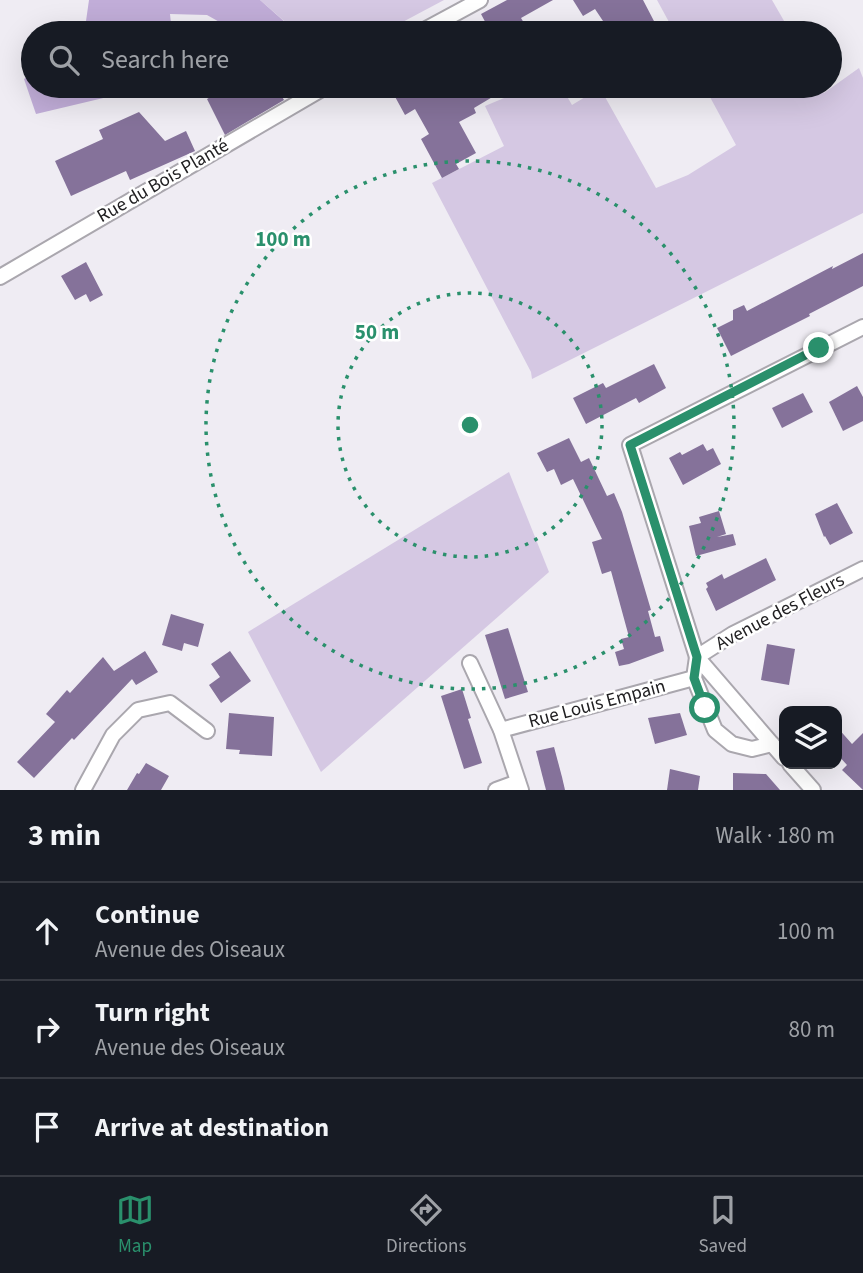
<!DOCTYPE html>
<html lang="en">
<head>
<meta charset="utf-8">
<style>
  :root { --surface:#171b24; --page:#242831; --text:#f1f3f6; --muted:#9ea1a6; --line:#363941; --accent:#2a906c }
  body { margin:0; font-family:"Source Sans 3",sans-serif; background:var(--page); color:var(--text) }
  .controls { position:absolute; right:21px; bottom:21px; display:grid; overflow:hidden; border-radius:14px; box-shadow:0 7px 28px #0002 }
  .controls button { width:63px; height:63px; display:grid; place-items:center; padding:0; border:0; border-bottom:2px solid var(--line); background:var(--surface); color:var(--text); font:35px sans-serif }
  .stop { position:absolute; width:21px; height:21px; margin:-16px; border:5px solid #2a906c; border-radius:50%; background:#fff }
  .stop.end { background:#2a906c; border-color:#fff; box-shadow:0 2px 7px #0008 }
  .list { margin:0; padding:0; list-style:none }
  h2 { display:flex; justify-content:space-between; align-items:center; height:91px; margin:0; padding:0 28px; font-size:30px }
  h2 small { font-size:23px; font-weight:400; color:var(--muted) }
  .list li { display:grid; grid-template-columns:46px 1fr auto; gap:21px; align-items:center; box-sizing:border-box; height:98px; padding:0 28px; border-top:2px solid var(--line) }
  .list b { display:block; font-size:26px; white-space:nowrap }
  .list p { margin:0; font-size:23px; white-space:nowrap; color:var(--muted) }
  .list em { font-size:23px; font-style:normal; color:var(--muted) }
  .icon { flex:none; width:38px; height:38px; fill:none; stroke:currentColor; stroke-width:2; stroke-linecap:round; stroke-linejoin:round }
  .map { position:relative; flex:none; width:863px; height:790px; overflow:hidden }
  .search { position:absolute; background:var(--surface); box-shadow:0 7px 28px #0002; left:21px; right:21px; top:21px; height:77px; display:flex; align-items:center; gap:18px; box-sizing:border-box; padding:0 24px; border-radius:38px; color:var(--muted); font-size:26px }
  .sheet { height:385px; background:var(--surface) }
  nav { display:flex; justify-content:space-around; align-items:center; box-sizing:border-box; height:98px; border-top:2px solid var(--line); background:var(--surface); font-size:19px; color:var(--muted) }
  nav a { display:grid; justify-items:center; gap:4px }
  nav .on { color:var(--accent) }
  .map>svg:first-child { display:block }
</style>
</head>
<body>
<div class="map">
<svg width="863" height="790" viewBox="0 0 863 790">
  <rect width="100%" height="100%" fill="#efecf3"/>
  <g fill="#d5c8e3">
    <polygon points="260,0 444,0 382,33 298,33"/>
    <polygon points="657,0 772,0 791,33 675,33"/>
    <polygon points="859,68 863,78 863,213 532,379 531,372 432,183 504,146 485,106 533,86 561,86 572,105 600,88 656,188 688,175 736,145 704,86 820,86 824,93"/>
    <polygon points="509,472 549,572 321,772 248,632"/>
  </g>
  <g fill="#c1add8">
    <polygon points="89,0 260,0 295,31 291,33 239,33 207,15 170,14 172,33 80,33 85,28"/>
    <polygon points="33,73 33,86 154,86 36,114 24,79"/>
  </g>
  <g fill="#85729a">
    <polygon points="507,0 553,0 521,18 530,33 506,33 502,27 491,33 481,14"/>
    <polygon points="573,0 643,0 655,23 651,26 655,33 611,33 595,9 583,16"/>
    <polygon points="243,86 276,86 284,100 225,135 207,99 219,92 222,98"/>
    <polygon points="406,86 511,86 474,108 476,113 459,122 476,153 456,164 459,169 442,178 421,139 429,134 415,109 405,115 393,93"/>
    <polygon points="139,112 165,141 186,131 195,151 130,180 126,171 71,196 55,161 103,139 99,130"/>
    <polygon points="863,253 863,286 809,314 810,316 731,356 717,328 733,320 733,310 744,305 747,311 833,266 832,269"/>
    <polygon points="86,262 103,295 90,302 86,294 75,300 61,276"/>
    <polygon points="654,364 666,388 639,403 636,398 586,424 573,398 603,383 606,388"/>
    <polygon points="857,386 863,397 863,421 843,431 829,402"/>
    <polygon points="803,393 813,412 782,428 772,408"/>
    <polygon points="569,438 581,462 589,458 607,496 614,493 622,512 651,610 648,611 655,637 660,636 664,651 629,664 619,666 615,652 624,649 621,639 629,637 611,571 602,574 592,542 602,539 573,479 561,485 554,469 547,472 537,453"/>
    <polygon points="703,444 707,451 713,448 721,464 683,485 669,458 680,452 682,455"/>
    <polygon points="837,503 853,533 830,545 825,536 824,537 815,514"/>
    <polygon points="719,511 726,534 717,537 733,534 736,545 696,556 689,526 701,523 699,517"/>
    <polygon points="766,558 776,580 716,611 706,589 708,587 706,583 722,574 724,579"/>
    <polygon points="171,614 204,624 198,647 184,643 182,651 162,645"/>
    <polygon points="508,628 528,692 505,699 485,635"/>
    <polygon points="767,644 795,649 789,685 761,680"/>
    <polygon points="145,651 158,672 136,685 132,679 74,740 72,738 34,778 17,762 55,722 46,714 67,690 70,693 103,657 114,671"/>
    <polygon points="230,651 251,681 221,703 209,685 220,677 211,664"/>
    <polygon points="462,689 471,718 468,719 482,763 464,769 441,696"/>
    <polygon points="229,713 274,717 272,756 239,754 240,750 226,749"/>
    <polygon points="680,713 687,735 655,744 648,718"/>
    <polygon points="837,727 852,744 863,733 863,790 842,770 847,765 837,754"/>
    <polygon points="554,747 562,777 565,790 546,790 536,751"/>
    <polygon points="146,763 169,776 161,790 127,790 137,773 139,774"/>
    <polygon points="670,769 700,776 698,790 667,790"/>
    <polygon points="733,773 766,774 780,790 733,790"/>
  </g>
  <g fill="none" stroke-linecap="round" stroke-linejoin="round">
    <defs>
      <g id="street">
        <polyline points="419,33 480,0"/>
        <polyline points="0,277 327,86"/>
        <polyline points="470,663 501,730 521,790"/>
        <polyline points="501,730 694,678"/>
        <polyline points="772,744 752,749 732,744 715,730 694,678 697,657 733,634 863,569"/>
        <polyline points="784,758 697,657 630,445 863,327"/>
        <polyline points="790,764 813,790"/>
        <polyline points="83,790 113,735 138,710 170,703 207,731"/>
        <polyline points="496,790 518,782"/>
      </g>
    </defs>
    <use href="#street" stroke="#aaa7ae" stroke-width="18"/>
    <use href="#street" stroke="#fff" stroke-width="14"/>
  </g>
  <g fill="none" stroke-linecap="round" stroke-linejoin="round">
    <polyline stroke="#2a906c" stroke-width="9" points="705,708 694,678 697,657 630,445 819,348"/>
  </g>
  <g fill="none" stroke="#2a906c" stroke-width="3.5" stroke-dasharray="3.5 7">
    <circle cx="470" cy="425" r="132"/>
    <circle cx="470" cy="425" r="264"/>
  </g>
  <g text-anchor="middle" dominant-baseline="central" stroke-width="5" stroke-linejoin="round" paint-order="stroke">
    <g font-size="19" fill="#212022" stroke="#fff">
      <text transform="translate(163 181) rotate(-30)">Rue du Bois Planté</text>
      <text transform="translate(780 612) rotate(-28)">Avenue des Fleurs</text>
      <text transform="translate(597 704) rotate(-15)">Rue Louis Empain</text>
    </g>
  </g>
  <circle cx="470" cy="425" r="10" fill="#2a906c" stroke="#fff" stroke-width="3.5"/>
  <g font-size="21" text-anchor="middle" font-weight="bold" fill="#2a906c" stroke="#fff" stroke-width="5" stroke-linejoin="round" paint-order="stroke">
    <text x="283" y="246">100 m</text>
    <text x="377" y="339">50 m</text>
  </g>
</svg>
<div class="controls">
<button><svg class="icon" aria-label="layers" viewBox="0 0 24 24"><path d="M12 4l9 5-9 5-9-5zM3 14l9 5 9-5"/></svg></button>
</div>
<div class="stop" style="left:705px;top:708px"></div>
<div class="stop end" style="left:819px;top:348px"></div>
<div class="search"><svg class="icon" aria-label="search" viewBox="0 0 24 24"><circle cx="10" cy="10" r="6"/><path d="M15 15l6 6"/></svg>Search here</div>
</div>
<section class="sheet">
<h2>3 min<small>Walk · 180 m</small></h2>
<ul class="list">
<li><svg class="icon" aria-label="ahead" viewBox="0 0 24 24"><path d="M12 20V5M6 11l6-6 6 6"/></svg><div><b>Continue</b><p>Avenue des Oiseaux</p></div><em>100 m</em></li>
<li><svg class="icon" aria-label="right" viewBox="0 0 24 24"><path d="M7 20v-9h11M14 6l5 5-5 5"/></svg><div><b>Turn right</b><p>Avenue des Oiseaux</p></div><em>80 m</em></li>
<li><svg class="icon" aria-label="arrive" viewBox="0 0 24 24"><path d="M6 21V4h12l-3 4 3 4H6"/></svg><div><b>Arrive at destination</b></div></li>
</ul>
</section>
<nav>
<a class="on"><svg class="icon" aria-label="map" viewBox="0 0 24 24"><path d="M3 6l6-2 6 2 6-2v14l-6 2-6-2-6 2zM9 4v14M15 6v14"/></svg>Map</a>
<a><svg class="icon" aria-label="directions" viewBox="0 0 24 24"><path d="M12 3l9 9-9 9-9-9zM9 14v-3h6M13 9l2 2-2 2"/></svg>Directions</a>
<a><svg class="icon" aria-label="saved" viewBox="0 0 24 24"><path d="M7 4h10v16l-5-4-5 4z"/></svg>Saved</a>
</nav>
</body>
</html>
